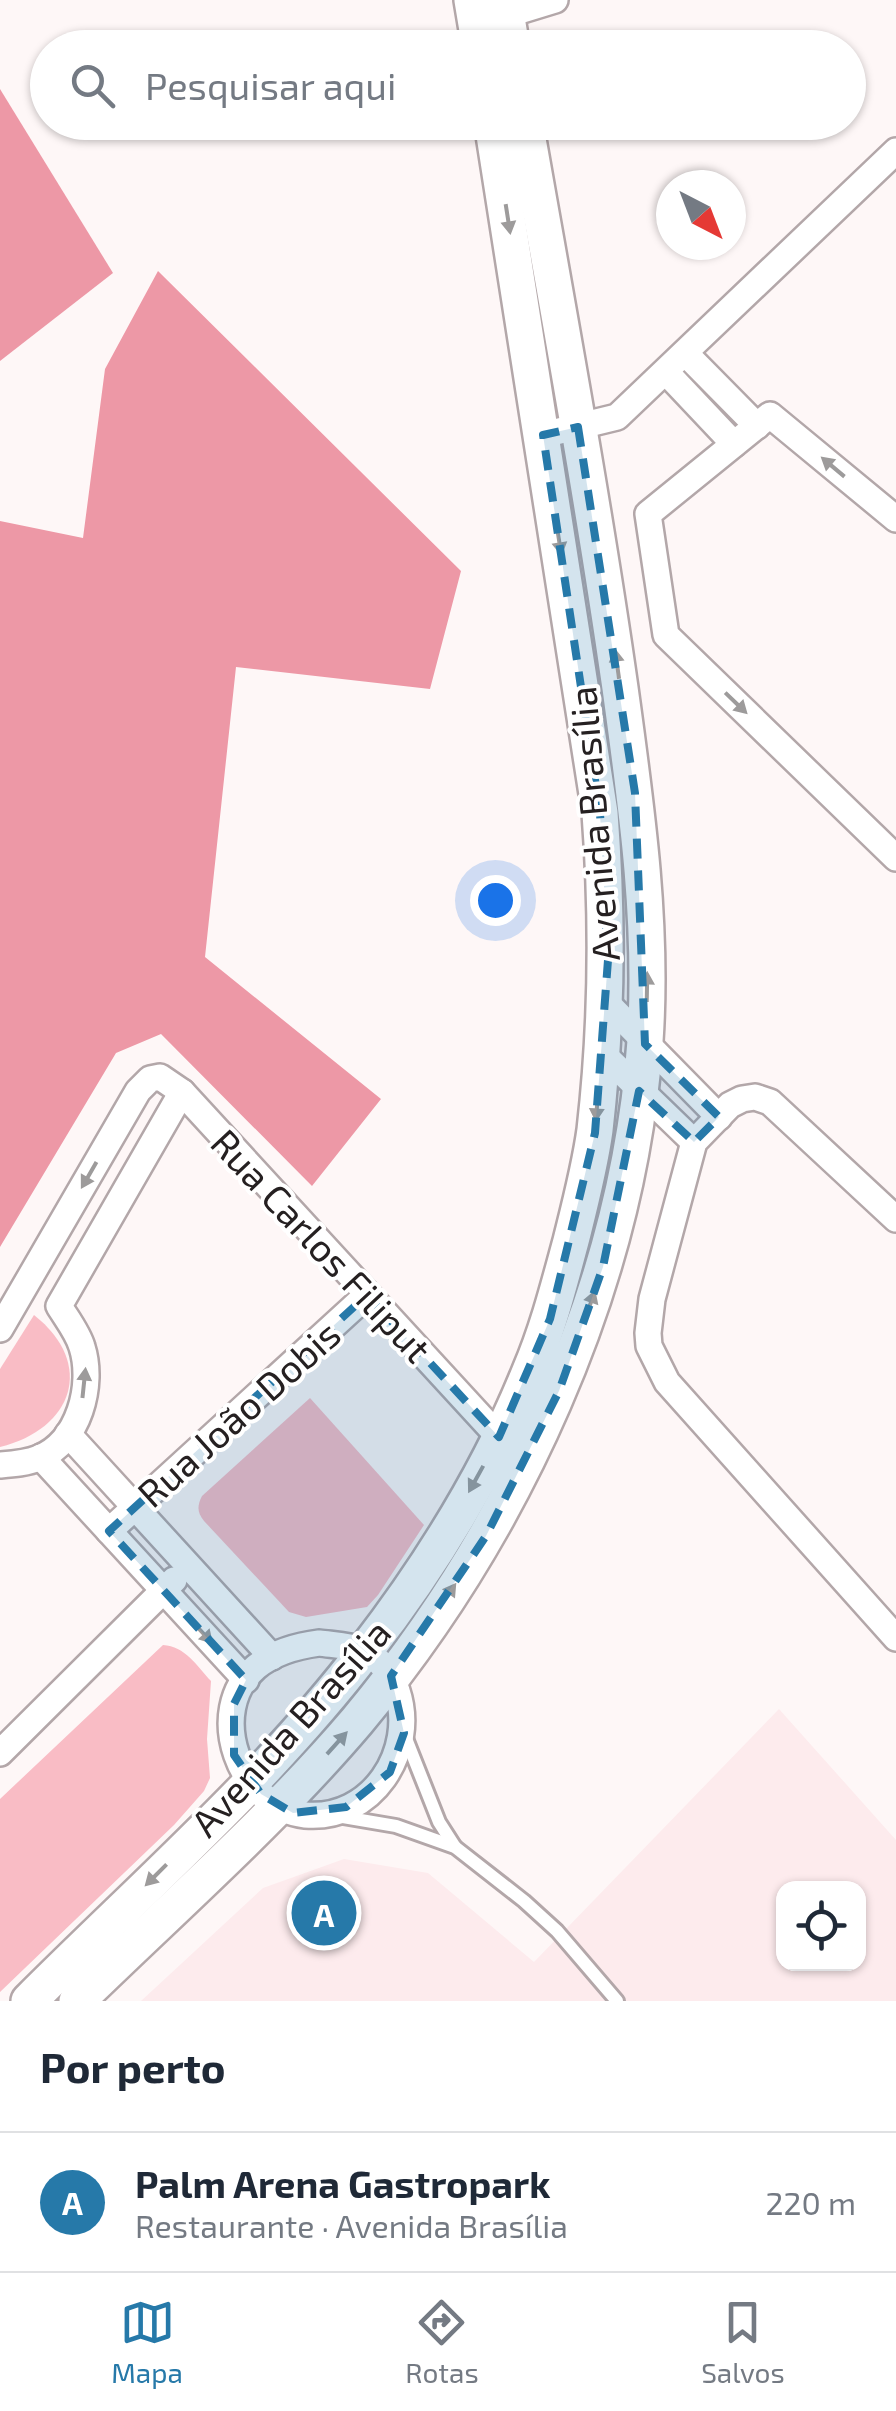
<!DOCTYPE html>
<html lang="pt">
<head>
<meta charset="utf-8">
<style>
  :root { --surface:#fff; --page:#f2f2f3; --text:#1f2937; --muted:#747a83; --line:#e0e1e3; --accent:#2679a9 }
  body { margin:0; font-family:"Exo 2",sans-serif; background:var(--page); color:var(--text) }
  .controls { position:absolute; right:30px; bottom:30px; display:grid; overflow:hidden; border-radius:20px; box-shadow:0 2px 8px #0004 }
  .controls button { width:90px; height:90px; display:grid; place-items:center; padding:0; border:0; border-bottom:2px solid var(--line); background:var(--surface); color:var(--text); font:50px sans-serif }
  .compass { position:absolute; left:656px; top:170px; width:90px; height:90px; border-radius:50%; background:var(--surface); box-shadow:0 2px 8px #0004; rotate:138deg }
  .you { position:absolute; left:495px; top:900px; width:35px; height:35px; margin:-25px; border:8px solid #fff; border-radius:50%; background:#1a73e8; box-shadow:0 0 0 15px #1a73e833 }
  .badge { display:grid; place-items:center; width:65px; height:65px; border-radius:50%; background:var(--accent); color:#fff; font-size:32px; font-weight:700 }
  .pin { position:absolute; translate:-50% -50%; border:5px solid #fff; box-shadow:0 2px 10px #0006 }
  .list { margin:0; padding:0; list-style:none }
  h2 { display:flex; justify-content:space-between; align-items:center; height:130px; margin:0; padding:0 40px; font-size:42px }
  h2 small { font-size:32px; font-weight:400; color:var(--muted) }
  .list li { display:grid; grid-template-columns:65px 1fr auto; gap:30px; align-items:center; box-sizing:border-box; height:140px; padding:0 40px; border-top:2px solid var(--line) }
  .list b { display:block; font-size:38px; white-space:nowrap }
  .list p { margin:0; font-size:32px; white-space:nowrap; color:var(--muted) }
  .list em { font-size:32px; font-style:normal; color:var(--muted) }
  .icon { flex:none; width:55px; height:55px; fill:none; stroke:currentColor; stroke-width:2; stroke-linecap:round; stroke-linejoin:round }
  .map { position:relative; flex:none; width:896px; height:2001px; overflow:hidden }
  .search { position:absolute; background:var(--surface); box-shadow:0 2px 8px #0004; left:30px; right:30px; top:30px; height:110px; display:flex; align-items:center; gap:25px; box-sizing:border-box; padding:0 35px; border-radius:55px; color:var(--muted); font-size:38px }
  .sheet { height:270px; background:var(--surface) }
  nav { display:flex; justify-content:space-around; align-items:center; box-sizing:border-box; height:140px; border-top:2px solid var(--line); background:var(--surface); font-size:28px; color:var(--muted) }
  nav a { display:grid; justify-items:center; gap:5px }
  nav .on { color:var(--accent) }
  .map>svg:first-child { display:block }
</style>
</head>
<body>
<div class="map">
<svg width="896" height="2001" viewBox="0 0 896 2001">
  <rect width="100%" height="100%" fill="#fef7f7"/>
  <path fill="#fdebed" fill-rule="evenodd" d="M 779,1709 L 896,1840 L 896,2001 L 141,2001 L 263,1888 L 344,1859 L 428,1873 L 534,1962 ZM 784,1888 L 858,1888 L 858,1964 L 784,1964 Z"/>
  <g fill="#f9bcc5">
    <path d="M 34,1315 C 96,1364 73,1429 0,1447 L 0,1369 Z"/>
    <path d="M 310,1398 L 424,1525 L 378,1595 L 367,1607 L 306,1617 L 289,1612 L 204,1521 C 197,1512 197,1506 202,1496 Z"/>
    <path d="M 163,1645 C 185,1646 197,1666 211,1681 L 207,1739 L 210,1778 L 204,1791 L 174,1825 L 0,1992 L 0,1799 Z"/>
  </g>
  <g fill="#ed98a6">
    <polygon points="0,89 113,273 0,361"/>
    <polygon points="158,271 461,571 430,689 236,667 205,957 381,1099 312,1186 161,1034 116,1053 0,1247 0,521 83,538 105,369"/>
  </g>
  <g fill="none" stroke-linecap="round" stroke-linejoin="round">
    <defs>
      <g id="service">
        <polyline points="405,1736 439,1822 455,1847"/>
        <polyline points="337,1816 396,1826 455,1847 524,1901 557,1931 617,2001"/>
      </g>
      <g id="minor">
        <polyline points="493,19 555,0"/>
        <polyline points="686,354 757,426"/>
        <polyline points="666,372 734,444"/>
        <polyline points="543,435 617,417 896,151"/>
        <polyline points="896,519 770,415 648,514 666,635 896,858"/>
        <polyline points="606,1002 719,1117"/>
        <polyline points="601,1052 694,1142"/>
        <polyline points="896,1219 770,1102 755,1097 742,1099 730,1105 694,1142 652,1299 648,1333 649,1346 667,1382 896,1638"/>
        <polyline points="0,1329 138,1091 150,1079 160,1077 182,1092 499,1437"/>
        <polyline points="68,1434 272,1657"/>
        <polyline points="41,1457 246,1680"/>
        <path d="M 0,1465 C 13,1464 27,1463 39,1458 C 79,1442 94,1385 82,1347 C 78,1333 67,1319 59,1306 L 182,1092"/>
        <polyline points="109,1531 367,1295"/>
        <path d="M 319,1643 C 334,1645 350,1645 364,1651 C 380,1659 391,1674 397,1691 C 417,1751 372,1821 305,1815 C 240,1808 204,1711 256,1667 C 274,1652 296,1646 319,1643 Z"/>
        <polyline points="0,1753 174,1580"/>
      </g>
      <g id="secondary">
        <polyline points="472,0 480,48"/>
        <polyline points="504,0 512,48"/>
        <path d="M 29,2001 C 142,1888 268,1778 365,1651 C 430,1567 490,1470 530,1371 C 548,1329 559,1285 571,1241 C 580,1205 590,1167 595,1130 C 607,1024 608,919 600,813 L 492,122"/>
        <path d="M 77,2001 C 171,1909 272,1821 357,1721 C 514,1533 628,1286 645,1041 C 653,922 636,805 620,688 C 593,499 558,311 525,122"/>
      </g>
    </defs>
    <use href="#service" stroke="#b3a7a9" stroke-width="18"/>
    <use href="#minor" stroke="#b3a7a9" stroke-width="30"/>
    <use href="#secondary" stroke="#b3a7a9" stroke-width="40"/>
    <use href="#service" stroke="#fff" stroke-width="12"/>
    <use href="#minor" stroke="#fff" stroke-width="25"/>
    <use href="#secondary" stroke="#fff" stroke-width="35"/>
  </g>
  <defs><path id="oneway-solid" d="M-6-.8H1V-3.2L6.5 0L1 3.2V.8H-6Z" transform="scale(2.5)"/></defs>
  <g fill="#9d9b9b">
    <use href="#oneway-solid" transform="translate(508 219) rotate(81)"/>
    <use href="#oneway-solid" transform="translate(833 467) rotate(-140)"/>
    <use href="#oneway-solid" transform="translate(559 540) rotate(81)"/>
    <use href="#oneway-solid" transform="translate(617 664) rotate(-98)"/>
    <use href="#oneway-solid" transform="translate(736 703) rotate(44)"/>
    <use href="#oneway-solid" transform="translate(647 987) rotate(-89)"/>
    <use href="#oneway-solid" transform="translate(597 1106) rotate(94)"/>
    <use href="#oneway-solid" transform="translate(89 1175) rotate(120)"/>
    <use href="#oneway-solid" transform="translate(590 1305) rotate(-71)"/>
    <use href="#oneway-solid" transform="translate(84 1383) rotate(-84)"/>
    <use href="#oneway-solid" transform="translate(476 1479) rotate(119)"/>
    <use href="#oneway-solid" transform="translate(447 1596) rotate(-55)"/>
    <use href="#oneway-solid" transform="translate(202 1632) rotate(47)"/>
    <use href="#oneway-solid" transform="translate(337 1743) rotate(-48)"/>
    <use href="#oneway-solid" transform="translate(156 1875) rotate(135)"/>
  </g>
  <path fill="#2679a9" fill-opacity="0.2" stroke="#2679a9" stroke-width="8" stroke-dasharray="20 12" stroke-linejoin="round" d="M 578,427 L 635,793 L 645,1044 L 719,1117 L 694,1142 L 639,1091 L 603,1267 L 559,1391 L 486,1536 L 391,1676 L 404,1733 L 390,1772 L 346,1807 L 293,1813 L 261,1794 L 234,1755 L 234,1704 L 246,1680 L 109,1531 L 367,1295 L 499,1437 L 550,1319 L 595,1133 L 608,960 L 600,813 L 543,435 Z"/>
  <g text-anchor="middle" dominant-baseline="central" stroke-width="8" stroke-linejoin="round" paint-order="stroke">
    <g font-size="38" fill="#252021" stroke="#fff">
      <text transform="translate(593 824) rotate(-95)">Avenida Brasília</text>
      <text transform="translate(322 1245) rotate(47)">Rua Carlos Filiput</text>
      <text transform="translate(238 1413) rotate(-42)">Rua João Dobis</text>
      <text transform="translate(290 1727) rotate(-48)">Avenida Brasília</text>
    </g>
  </g>
</svg>
<div class="controls">
<button><svg class="icon" aria-label="locate" viewBox="0 0 24 24"><circle cx="12" cy="12" r="6"/><path d="M12 2v4M12 18v4M2 12h4M18 12h4"/></svg></button>
</div>
<svg class="compass" viewBox="-18 -18 36 36"><path d="M0-13l5 13h-10z" fill="#e53935"/><path d="M0 13l5-13h-10z" fill="#747a83"/></svg>
<div class="you"></div>
<div class="pin badge" style="left:324px;top:1913px">A</div>
<div class="search"><svg class="icon" aria-label="search" viewBox="0 0 24 24"><circle cx="10" cy="10" r="6"/><path d="M15 15l6 6"/></svg>Pesquisar aqui</div>
</div>
<section class="sheet">
<h2>Por perto<small></small></h2>
<ul class="list">
<li><span class="badge">A</span><div><b>Palm Arena Gastropark</b><p>Restaurante · Avenida Brasília</p></div><em>220 m</em></li>
</ul>
</section>
<nav>
<a class="on"><svg class="icon" aria-label="map" viewBox="0 0 24 24"><path d="M3 6l6-2 6 2 6-2v14l-6 2-6-2-6 2zM9 4v14M15 6v14"/></svg>Mapa</a>
<a><svg class="icon" aria-label="directions" viewBox="0 0 24 24"><path d="M12 3l9 9-9 9-9-9zM9 14v-3h6M13 9l2 2-2 2"/></svg>Rotas</a>
<a><svg class="icon" aria-label="saved" viewBox="0 0 24 24"><path d="M7 4h10v16l-5-4-5 4z"/></svg>Salvos</a>
</nav>
</body>
</html>
